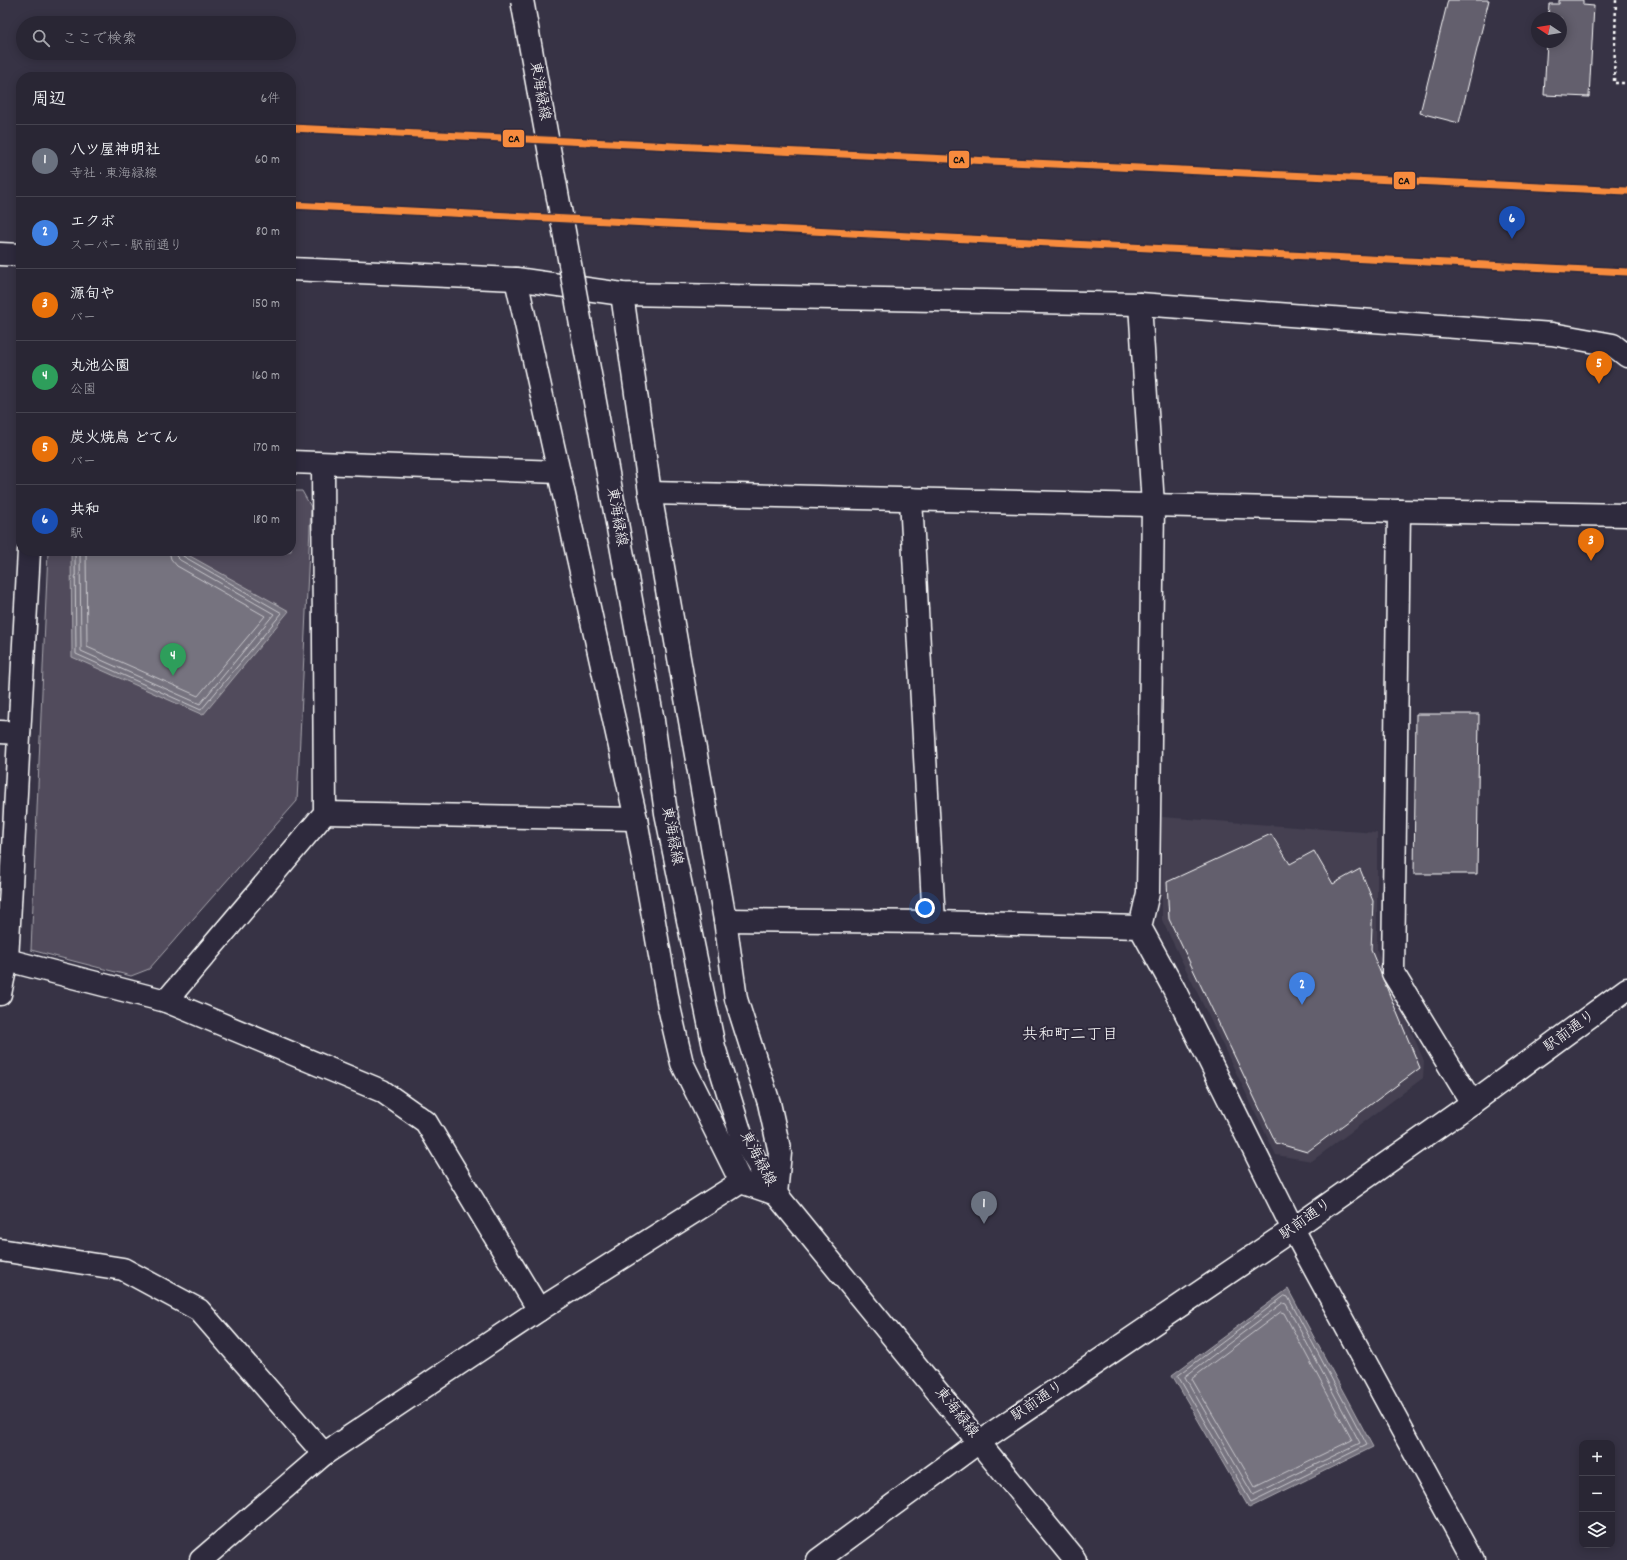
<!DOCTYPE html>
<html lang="ja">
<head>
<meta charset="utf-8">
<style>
  :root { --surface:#292634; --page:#312e3c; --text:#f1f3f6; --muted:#a5a5ac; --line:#45434f; --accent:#ea580c }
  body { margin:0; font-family:Dekko,"Klee One",sans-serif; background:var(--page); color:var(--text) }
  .controls { position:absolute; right:12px; bottom:12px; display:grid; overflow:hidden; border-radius:8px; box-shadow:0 2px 10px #0003 }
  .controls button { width:36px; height:36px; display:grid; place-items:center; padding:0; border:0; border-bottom:1px solid var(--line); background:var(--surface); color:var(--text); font:20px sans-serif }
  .compass { position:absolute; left:1531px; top:12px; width:36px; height:36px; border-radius:50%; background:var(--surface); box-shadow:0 2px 10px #0003; rotate:282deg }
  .you { position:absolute; left:925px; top:908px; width:14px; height:14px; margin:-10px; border:3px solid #fff; border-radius:50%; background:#1a73e8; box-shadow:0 0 0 6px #1a73e833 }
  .badge { display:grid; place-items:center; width:26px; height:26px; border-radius:50%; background:var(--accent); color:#fff; font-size:13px; font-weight:700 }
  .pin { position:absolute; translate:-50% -33px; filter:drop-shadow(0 1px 2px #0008) }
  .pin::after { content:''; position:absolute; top:21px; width:14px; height:12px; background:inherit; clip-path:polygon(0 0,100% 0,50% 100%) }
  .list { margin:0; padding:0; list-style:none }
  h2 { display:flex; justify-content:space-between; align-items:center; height:52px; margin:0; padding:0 16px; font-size:17px }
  h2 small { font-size:13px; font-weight:400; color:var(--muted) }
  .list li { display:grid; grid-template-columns:26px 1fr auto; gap:12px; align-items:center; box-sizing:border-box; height:72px; padding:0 16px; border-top:1px solid var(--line) }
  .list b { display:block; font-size:15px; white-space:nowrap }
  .list p { margin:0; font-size:13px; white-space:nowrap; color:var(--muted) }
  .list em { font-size:13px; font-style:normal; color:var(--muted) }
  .icon { flex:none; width:22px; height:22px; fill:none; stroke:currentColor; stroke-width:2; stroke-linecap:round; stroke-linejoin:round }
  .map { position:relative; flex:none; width:1627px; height:1560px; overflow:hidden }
  .search { position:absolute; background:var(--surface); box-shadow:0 2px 10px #0003; left:16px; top:16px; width:280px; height:44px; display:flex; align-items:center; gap:10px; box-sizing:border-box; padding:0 14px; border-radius:22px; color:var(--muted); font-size:15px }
  .panel { position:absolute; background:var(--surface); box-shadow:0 2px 10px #0003; left:16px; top:72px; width:280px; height:484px; border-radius:16px }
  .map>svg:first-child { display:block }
</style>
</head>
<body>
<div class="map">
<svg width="1627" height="1560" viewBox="0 0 1627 1560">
  <rect width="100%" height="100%" fill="#373345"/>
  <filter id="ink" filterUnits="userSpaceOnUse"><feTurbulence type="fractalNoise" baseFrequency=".025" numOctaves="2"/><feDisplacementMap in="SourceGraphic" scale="8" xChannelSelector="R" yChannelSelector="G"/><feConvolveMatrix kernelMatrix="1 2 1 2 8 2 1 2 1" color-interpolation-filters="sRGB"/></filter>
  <g filter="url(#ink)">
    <polygon fill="#444051" points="1162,817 1377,833 1377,950 1424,1061 1423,1078 1312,1161 1276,1155 1162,920"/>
    <polygon fill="#514c5c" stroke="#a8a6ae" points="291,491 302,491 311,507 297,801 149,969 131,976 31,950 48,551 291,551"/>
    <g fill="#76737f" stroke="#adabb2">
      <polygon points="71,551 181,551 289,611 203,715 72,657"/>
      <polygon points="1288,1289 1373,1447 1249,1508 1172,1375"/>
    </g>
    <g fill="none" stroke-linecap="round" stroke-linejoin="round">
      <g stroke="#c8c7cc" stroke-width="1">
        <polyline points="75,551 76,654 201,710 282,613 183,556 180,551"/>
        <polyline points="80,551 81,651 200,704 274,614 180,560 176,556 175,551"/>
        <polyline points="86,551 87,647 198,696 265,616 177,566 171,559 169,551"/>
        <polygon points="1285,1296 1288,1297 1367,1445 1251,1502 1178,1376"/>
        <polygon points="1283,1303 1286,1304 1360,1443 1253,1495 1185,1377"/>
        <polygon points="1281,1312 1284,1313 1352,1440 1255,1487 1192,1379"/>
      </g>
    </g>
    <g fill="#635f6d" stroke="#fff">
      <polygon points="1448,0 1489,0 1459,123 1420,113"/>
      <polygon points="1559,0 1583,0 1583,5 1594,6 1589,97 1544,95 1547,42 1561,42 1561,18 1548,18 1549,4 1559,4"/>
      <polygon points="1416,714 1479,714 1477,874 1414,874"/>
      <polygon points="1271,834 1290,864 1314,851 1333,884 1360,869 1373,901 1371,950 1420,1068 1307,1152 1276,1143 1169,919 1167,882"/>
    </g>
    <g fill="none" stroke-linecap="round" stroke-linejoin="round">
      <defs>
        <g id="minor">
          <polyline points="0,254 21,255"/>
          <polyline points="291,269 516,279 622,294 1140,304 1552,334 1613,345 1627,356"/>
          <polyline points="516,279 636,819 669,1007 682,1063 741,1182 776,1194 780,1153 769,1103 736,999 725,920 650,493 622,294"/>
          <polyline points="1140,304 1153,505 1148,893 1140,927 1174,989 1293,1229 1473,1560"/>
          <polyline points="291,462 559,472"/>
          <polyline points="650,493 1399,511 1627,515"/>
          <polyline points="911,499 934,922"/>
          <polyline points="1399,511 1393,973 1472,1103"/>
          <polyline points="0,732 19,733"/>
          <polyline points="325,813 636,819"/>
          <polyline points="725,920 934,922 1140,927"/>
          <polyline points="7,960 166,1001 382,1091 426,1122 539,1310"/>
          <polyline points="0,994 7,960 29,551"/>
          <polyline points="166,1001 325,813 323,464"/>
          <polyline points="0,1250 123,1269 199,1310 324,1454"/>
          <polyline points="201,1560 324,1454 539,1310 741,1182"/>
        </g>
        <polyline id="tertiary" points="818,1560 979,1442 1293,1229 1472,1103 1627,989"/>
        <polyline id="secondary" points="653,721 666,813 714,1047 742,1138 776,1194 1075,1560"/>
      </defs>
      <use href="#minor" stroke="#fff" stroke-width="25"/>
      <use href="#tertiary" stroke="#fff" stroke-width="25"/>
      <use href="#secondary" stroke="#fff" stroke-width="25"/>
      <polyline stroke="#fff" stroke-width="2.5" stroke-dasharray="3 3" stroke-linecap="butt" points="1616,0 1614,83 1627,83"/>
      <use href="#minor" stroke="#2f2a3d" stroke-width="22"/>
      <use href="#tertiary" stroke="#2f2a3d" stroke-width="22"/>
      <use href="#secondary" stroke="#2f2a3d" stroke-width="22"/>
      <defs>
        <polyline id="secondary-bridge" points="522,0 653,721"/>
      </defs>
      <use href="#secondary-bridge" stroke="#fff" stroke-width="25" stroke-linecap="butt"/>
      <use href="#secondary-bridge" stroke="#2f2a3d" stroke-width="22"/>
      <defs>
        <g id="rail-1">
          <polyline points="291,128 1627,191"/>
          <polyline points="291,205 1627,272"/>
        </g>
      </defs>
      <use href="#rail-1" stroke="#2f2a3d" stroke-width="10"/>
      <use href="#rail-1" stroke="#f78b3e" stroke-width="7"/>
    </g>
  </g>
  <g text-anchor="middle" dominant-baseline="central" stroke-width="4" stroke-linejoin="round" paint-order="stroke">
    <g font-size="15" fill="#fff" stroke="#2f2a3d">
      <text transform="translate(539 91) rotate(80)">東海緑線</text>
      <text transform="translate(616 517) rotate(80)">東海緑線</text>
      <text transform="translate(671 836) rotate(79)">東海緑線</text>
      <text transform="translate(1570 1032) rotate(-36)">駅前通り</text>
      <text transform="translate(757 1159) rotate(62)">東海緑線</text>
      <text transform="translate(1306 1220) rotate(-35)">駅前通り</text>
      <text transform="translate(1038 1402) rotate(-34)">駅前通り</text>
      <text transform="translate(956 1413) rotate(51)">東海緑線</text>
    </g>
    <g font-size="16" fill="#fff" stroke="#2f2a3d">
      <text x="1070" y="1035">共和町二丁目</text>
    </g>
  </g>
  <g stroke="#2f2a3d" stroke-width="1.5">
    <rect x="502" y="129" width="23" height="19" rx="4" fill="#f78b3e"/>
    <rect x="948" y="150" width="22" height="19" rx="4" fill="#f78b3e"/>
    <rect x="1393" y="171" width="23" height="19" rx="4" fill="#f78b3e"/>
  </g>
  <g font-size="11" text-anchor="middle" font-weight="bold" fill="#111">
    <text x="514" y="142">CA</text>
    <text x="959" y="163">CA</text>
    <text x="1404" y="184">CA</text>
  </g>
</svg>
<div class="controls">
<button>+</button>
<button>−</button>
<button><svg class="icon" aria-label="layers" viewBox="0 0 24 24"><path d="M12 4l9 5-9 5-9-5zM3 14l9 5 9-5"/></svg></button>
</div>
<svg class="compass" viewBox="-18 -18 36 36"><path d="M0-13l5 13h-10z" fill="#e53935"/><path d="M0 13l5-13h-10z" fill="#a5a5ac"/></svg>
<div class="you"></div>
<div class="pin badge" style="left:984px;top:1224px;background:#6b7280">1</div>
<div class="pin badge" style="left:1302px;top:1005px;background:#3f7fe0">2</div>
<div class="pin badge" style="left:1591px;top:561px;background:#e8710a">3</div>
<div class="pin badge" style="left:173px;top:676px;background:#2e9e5b">4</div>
<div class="pin badge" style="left:1599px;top:384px;background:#e8710a">5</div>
<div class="pin badge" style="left:1512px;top:239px;background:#1a4fb4">6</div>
<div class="search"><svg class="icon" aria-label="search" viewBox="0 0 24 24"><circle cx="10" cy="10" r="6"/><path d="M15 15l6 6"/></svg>ここで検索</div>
<section class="panel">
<h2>周辺<small>6件</small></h2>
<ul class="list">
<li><span class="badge" style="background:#6b7280">1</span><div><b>八ツ屋神明社</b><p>寺社 · 東海緑線</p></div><em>60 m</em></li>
<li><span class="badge" style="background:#3f7fe0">2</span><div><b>エクボ</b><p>スーパー · 駅前通り</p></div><em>80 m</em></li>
<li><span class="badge" style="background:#e8710a">3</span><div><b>源旬や</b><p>バー</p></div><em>150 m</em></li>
<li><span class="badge" style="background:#2e9e5b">4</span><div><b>丸池公園</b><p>公園</p></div><em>160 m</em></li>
<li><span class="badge" style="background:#e8710a">5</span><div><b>炭火焼鳥 どてん</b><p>バー</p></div><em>170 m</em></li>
<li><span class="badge" style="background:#1a4fb4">6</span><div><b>共和</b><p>駅</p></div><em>180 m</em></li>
</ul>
</section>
</div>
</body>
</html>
